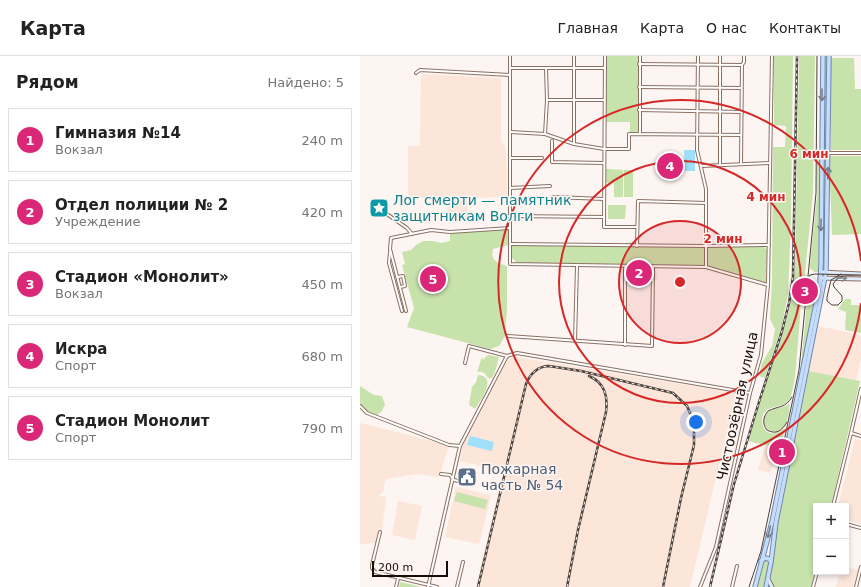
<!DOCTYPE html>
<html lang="ru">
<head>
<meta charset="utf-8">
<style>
  :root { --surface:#fff; --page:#f6f6f6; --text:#222; --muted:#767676; --line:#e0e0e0; --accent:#db2777 }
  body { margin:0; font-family:"DejaVu Sans",sans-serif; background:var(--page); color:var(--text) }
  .controls { position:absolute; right:12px; bottom:12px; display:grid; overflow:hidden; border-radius:0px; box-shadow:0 2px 6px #0003 }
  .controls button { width:36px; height:36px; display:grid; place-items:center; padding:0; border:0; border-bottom:1px solid var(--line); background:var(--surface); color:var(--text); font:20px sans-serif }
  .scale { position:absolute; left:12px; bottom:10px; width:76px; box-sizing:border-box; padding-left:4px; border:2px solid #170d07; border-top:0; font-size:11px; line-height:14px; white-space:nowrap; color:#170d07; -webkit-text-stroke:3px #fcf5f2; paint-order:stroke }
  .you { position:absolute; left:336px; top:366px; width:14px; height:14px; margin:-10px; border:3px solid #fff; border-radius:50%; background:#1a73e8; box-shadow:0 0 0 6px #1a73e833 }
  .badge { display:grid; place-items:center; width:26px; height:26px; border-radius:50%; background:var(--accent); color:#fff; font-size:13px; font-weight:700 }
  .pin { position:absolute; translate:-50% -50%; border:2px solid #fff; box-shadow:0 1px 4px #0006 }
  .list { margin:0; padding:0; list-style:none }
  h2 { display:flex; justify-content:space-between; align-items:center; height:52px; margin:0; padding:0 16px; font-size:17px }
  h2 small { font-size:13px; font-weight:400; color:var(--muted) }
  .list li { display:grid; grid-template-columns:26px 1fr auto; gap:12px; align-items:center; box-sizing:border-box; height:64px; margin:0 8px 8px; padding:0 8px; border:1px solid var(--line); border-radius:0px }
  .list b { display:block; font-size:15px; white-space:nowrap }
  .list p { margin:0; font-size:13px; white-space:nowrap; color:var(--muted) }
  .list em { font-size:13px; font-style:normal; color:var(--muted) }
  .map { position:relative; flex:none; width:501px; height:531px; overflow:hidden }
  header { display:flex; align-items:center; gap:24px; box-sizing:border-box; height:56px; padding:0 20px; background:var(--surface); border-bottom:1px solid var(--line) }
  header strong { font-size:19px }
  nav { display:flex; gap:22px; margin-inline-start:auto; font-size:14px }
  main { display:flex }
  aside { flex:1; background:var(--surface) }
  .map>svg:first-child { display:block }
</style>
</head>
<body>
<header>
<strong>Карта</strong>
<nav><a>Главная</a><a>Карта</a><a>О нас</a><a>Контакты</a></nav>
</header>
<main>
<aside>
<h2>Рядом<small>Найдено: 5</small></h2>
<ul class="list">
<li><span class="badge">1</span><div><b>Гимназия №14</b><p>Вокзал</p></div><em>240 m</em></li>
<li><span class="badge">2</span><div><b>Отдел полиции № 2</b><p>Учреждение</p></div><em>420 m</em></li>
<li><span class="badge">3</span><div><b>Стадион «Монолит»</b><p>Вокзал</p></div><em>450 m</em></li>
<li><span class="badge">4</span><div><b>Искра</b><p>Спорт</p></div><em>680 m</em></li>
<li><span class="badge">5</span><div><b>Стадион Монолит</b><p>Спорт</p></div><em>790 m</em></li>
</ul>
</aside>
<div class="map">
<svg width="501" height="531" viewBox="0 0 501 531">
  <rect width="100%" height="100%" fill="#fcf5f2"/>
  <g fill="#fce5d9">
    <polygon points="65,18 141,22 141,85 145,90 147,114 147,140 107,143 108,165 89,166 86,142 48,142 48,90 60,90 61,20"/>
    <polygon points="458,270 501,279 501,304 496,324 449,315"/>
    <polygon points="156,301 376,337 330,531 116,531 143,416 100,405 103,388 148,304"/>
    <polygon points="0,367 49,379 89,390 79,421 57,418 27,423 25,425 23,436 18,440 26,441 22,475 19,475 16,487 0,488"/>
    <polygon points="495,383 501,384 501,468 486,464 486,450 478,450"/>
    <polygon points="405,390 418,393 410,417 398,414"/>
    <polygon points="96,431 131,439 119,488 85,481"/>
    <polygon points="38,445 62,450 55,484 32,479"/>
    <polygon points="486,511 498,514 493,531 476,531 480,516 486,516"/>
  </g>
  <g fill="#c8e2ab">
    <polygon points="246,0 279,0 278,76 270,76 270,66 245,66"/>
    <polygon points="414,0 433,0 431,164 428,238 422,269 405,322 399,320 402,307 412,290 415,273 410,263 412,224 413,91 425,91 426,70 414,69"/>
    <path d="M 439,0 L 455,0 L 453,137 L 444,227 L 442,227 C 441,250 439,274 437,297 C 436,311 435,327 431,340 C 426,356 401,345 402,366 C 403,380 417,380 425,372 L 420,393 L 388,385 L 428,258 L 435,213 Z"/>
    <polygon points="465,0 467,0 465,95 464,95"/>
    <polygon points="471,2 494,2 495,33 501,33 501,94 471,94"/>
    <polygon points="457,98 460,98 458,216 454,216 450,212 450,208 457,139"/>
    <polygon points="465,99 466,100 464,210 464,100"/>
    <polygon points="469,100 501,100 501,178 472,179"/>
    <polygon points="246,113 263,114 263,141 254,141 254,127 245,127"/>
    <rect x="264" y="114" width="9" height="27"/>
    <polygon points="248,149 266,149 265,163 248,163"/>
    <path d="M 148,173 L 148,189 L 133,193 C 130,205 138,207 147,210 L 147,253 L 145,280 L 139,290 L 130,293 L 47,271 L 54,252 L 42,209 L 45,208 L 42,196 L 51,194 L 56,189 L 63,185 L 73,185 L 81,187 L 90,185 L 90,177 Z"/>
    <polygon points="271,186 277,188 345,190 403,190 407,194 406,227 345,210 157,207 152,202 152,189 256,190"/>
    <polygon points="448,236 455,237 442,309 441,309"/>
    <polygon points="485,243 491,243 491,249 501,249 501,277 485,274 486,256 478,253"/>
    <path d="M 128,299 L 139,301 L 136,313 L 132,322 L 128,322 C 125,317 123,315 117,316 L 122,301 L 123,304 Z"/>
    <polygon points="449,315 500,325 471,450 456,450 456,512 451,531 414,531 410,525 418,469"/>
    <path d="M 118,319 C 138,320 121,344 115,353 L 109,349 L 112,331 L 116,326 Z"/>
    <polygon points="0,330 14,339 22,340 25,349 21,356 17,359 7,356 0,349"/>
    <path d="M 430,347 C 429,353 429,363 425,369 C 416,384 396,370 407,357 C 413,351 424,353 430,347 Z"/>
    <polygon points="97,436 128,444 125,453 94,445"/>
    <polygon points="408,504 409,507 403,531 398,531 404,506"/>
    <polygon points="40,526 62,531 39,531"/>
  </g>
  <g fill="#9edffc">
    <polygon points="324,94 335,94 335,115 325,115"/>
    <polygon points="309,96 318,97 317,115 309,115"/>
    <rect x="298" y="102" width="9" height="7"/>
    <polygon points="110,380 134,386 132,395 107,389"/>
  </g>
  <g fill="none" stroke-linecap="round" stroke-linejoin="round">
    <defs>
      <g id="street">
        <polyline points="150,0 150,208 346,211 408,229"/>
        <polyline points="245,0 244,171 277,171"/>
        <polyline points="280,0 280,78"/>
        <polyline points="338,0 337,94 346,133 346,211"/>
        <polyline points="360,0 360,109"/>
        <polyline points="279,8 382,9"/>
        <polyline points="150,12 245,12"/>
        <polyline points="56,17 60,14 150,19"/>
        <polyline points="279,31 381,32"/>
        <polyline points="187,44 245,44"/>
        <polyline points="279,54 382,56"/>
        <polyline points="151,76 185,78 214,88 244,93 269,93 269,78 381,79"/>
        <polyline points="185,78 187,44 186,12"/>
        <polyline points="192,85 192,106 244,107"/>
        <polyline points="214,88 214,0"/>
        <polyline points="468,97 501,97"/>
        <polyline points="150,102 182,102"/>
        <polyline points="381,108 382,9 384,6 384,0"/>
        <polyline points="341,110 410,107"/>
        <polyline points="150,132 190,130"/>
        <polyline points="193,141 244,143"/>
        <polyline points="21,154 47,172 52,178"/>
        <polyline points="149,160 244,161"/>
        <polyline points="150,188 346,190 409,189"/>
        <polyline points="277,190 278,145 346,147"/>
        <polyline points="30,196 29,207 42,255"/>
        <polyline points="38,221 43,220 45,230 40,231"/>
        <polyline points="46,255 30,193 31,182 71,174 90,176 150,172"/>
        <polyline points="148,280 292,290 293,211"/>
        <polyline points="215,285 217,210"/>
        <polyline points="265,289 265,210"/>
        <polyline points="105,307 109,290 147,300 157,297 390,337"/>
        <polyline points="0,350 7,357 89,389 100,390"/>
        <polyline points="491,377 501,380"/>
        <polyline points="81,418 90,419 94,424 110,428"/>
        <polyline points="473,450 491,377 501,333"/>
        <polyline points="486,468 501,472"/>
        <polyline points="20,476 12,509 12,512 15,516 77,531"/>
        <polyline points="36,531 38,523"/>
        <polyline points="68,531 100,390 147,300"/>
        <polyline points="97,531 103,506"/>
        <polyline points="340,531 356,491 390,337 401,299 408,229 412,0"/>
        <polyline points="372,531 377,510"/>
        <polyline points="453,531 457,516"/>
        <polyline points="496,531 501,511"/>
      </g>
      <g id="secondary">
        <polyline points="461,216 501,218"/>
        <polyline points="460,222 501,223"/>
        <polyline points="408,523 412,531"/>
      </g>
      <g id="primary">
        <polyline points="401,505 405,502 409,503 411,506"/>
        <polyline points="395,531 412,466 460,228 461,209 463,0"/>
        <polyline points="406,531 411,506 416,466 466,216 469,0"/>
      </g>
    </defs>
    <use href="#street" stroke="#8b7062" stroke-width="4"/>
    <use href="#secondary" stroke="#8b7062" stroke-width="5"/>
    <use href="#primary" stroke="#6f85a6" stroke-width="5.5"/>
    <use href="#street" stroke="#fff" stroke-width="2"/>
    <use href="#secondary" stroke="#e2eefe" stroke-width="3"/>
    <use href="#primary" stroke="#c5ddfd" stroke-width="3.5"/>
    <g stroke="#4c433e" stroke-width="1">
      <polyline points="481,218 471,224 467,241 467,245 472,249 478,249 482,245 482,240 474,231 473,228 477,223 483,220"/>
      <polyline points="446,225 450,219 455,218 501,219"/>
      <path d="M 427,366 C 422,375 416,379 407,374 C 402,368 403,361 408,355 C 418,350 426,352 432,341"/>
      <polyline points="389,531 401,495 439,314 456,137 457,0"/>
    </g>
    <defs>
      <g id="rail">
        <path d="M 118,531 L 166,328 C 170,318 178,310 189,310 L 221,315 L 313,337 L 327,350 L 334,366 L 334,389 L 321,442 L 303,531"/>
        <path d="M 207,531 L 218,474 L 246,356 C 248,340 245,327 229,320"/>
        <polyline points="350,531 374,428 399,346 422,275 429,247 433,221 434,165 437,0"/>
      </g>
    </defs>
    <use href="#rail" stroke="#4c433e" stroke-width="2.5"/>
    <use href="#rail" stroke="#fcf5f2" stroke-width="1" stroke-dasharray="3" stroke-linecap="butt"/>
  </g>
  <defs><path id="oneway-shaft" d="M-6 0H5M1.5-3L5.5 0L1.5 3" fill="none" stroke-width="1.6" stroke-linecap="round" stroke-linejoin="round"/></defs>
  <g stroke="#777f8e">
    <use href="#oneway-shaft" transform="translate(462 39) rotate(90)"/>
    <use href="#oneway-shaft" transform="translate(468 117) rotate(-89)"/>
    <use href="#oneway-shaft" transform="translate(461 169) rotate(91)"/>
    <use href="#oneway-shaft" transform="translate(409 476) rotate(104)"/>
  </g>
  <use stroke="#87898f" href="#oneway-shaft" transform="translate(481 222) rotate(2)"/>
  <circle cx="320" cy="226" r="61" fill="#d62828" fill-opacity=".12"/>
  <g fill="none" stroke="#d62828" stroke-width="2">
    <circle cx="320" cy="226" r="61"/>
    <circle cx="320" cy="226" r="121"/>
    <path d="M501 247A182 182 0 1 1 501 205"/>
  </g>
  <defs>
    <symbol id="sight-square" viewBox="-11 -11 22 22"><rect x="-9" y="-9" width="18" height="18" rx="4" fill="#0f9aa8" stroke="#fcf5f2"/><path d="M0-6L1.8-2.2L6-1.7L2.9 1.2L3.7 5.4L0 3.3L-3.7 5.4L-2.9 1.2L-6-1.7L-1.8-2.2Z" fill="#fff"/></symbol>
    <symbol id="civic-square" viewBox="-11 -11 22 22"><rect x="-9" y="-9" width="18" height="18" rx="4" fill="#5c6f8a" stroke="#fcf5f2"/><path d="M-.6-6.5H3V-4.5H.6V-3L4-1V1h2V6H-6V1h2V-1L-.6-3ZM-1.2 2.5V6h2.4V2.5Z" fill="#fff"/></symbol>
  </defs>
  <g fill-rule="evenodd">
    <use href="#sight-square" x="8" y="141" width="22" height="22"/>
    <use href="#civic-square" x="96" y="410" width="22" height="22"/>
  </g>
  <g text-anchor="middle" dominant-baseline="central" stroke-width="3" stroke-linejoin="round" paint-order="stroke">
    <g font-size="14" fill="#0d838f" stroke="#fcf5f2" text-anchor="start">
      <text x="33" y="144">Лог смерти — памятник<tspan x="33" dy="16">защитникам Волги</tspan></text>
    </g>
    <g font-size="14" fill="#170d07" stroke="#fcf5f2">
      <text transform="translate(377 350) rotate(-78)">Чистоозёрная улица</text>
    </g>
    <g font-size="14" fill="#4e5e75" stroke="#fcf5f2" text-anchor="start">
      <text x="121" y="413">Пожарная<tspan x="121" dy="16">часть № 54</tspan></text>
    </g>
  </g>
  <circle cx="320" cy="226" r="6" fill="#d62828" stroke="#fcf5f2" stroke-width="2"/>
  <g font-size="12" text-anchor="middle" font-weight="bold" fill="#d62828" stroke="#fcf5f2" stroke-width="3" stroke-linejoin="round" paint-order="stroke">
    <text x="449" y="102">6 мин</text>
    <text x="406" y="145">4 мин</text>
    <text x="363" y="187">2 мин</text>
  </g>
</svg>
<div class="controls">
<button>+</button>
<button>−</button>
</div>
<div class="scale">200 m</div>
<div class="you"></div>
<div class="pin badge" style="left:422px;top:396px">1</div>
<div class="pin badge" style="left:279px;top:217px">2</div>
<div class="pin badge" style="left:445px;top:235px">3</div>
<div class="pin badge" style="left:310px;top:110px">4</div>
<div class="pin badge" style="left:73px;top:223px">5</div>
</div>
</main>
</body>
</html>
